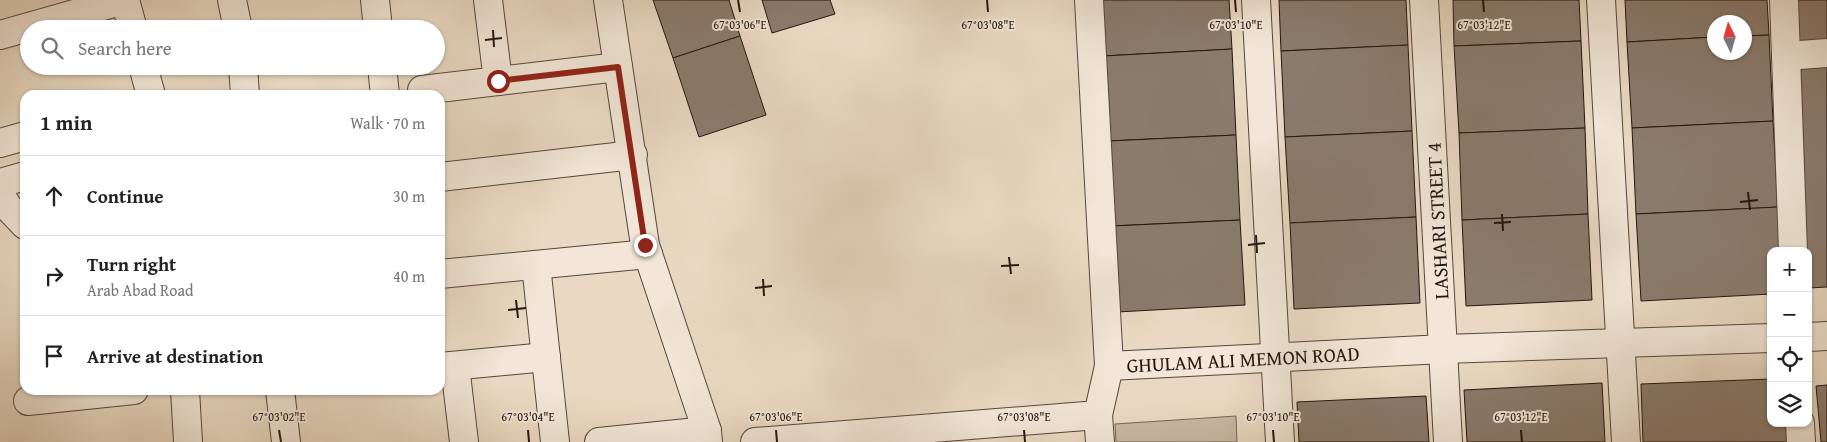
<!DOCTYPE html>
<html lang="en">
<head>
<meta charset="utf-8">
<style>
  :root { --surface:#fff; --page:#f6f6f6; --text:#222; --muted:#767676; --line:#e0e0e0 }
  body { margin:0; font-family:"Gentium Book Plus",serif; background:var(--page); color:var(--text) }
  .controls { position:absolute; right:15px; bottom:15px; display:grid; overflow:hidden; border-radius:10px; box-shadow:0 1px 4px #0004 }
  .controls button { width:45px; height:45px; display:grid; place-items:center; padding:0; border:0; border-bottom:1px solid var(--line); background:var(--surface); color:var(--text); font:25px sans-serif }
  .compass { position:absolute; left:1707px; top:15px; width:45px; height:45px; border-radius:50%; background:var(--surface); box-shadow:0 1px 4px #0004; rotate:355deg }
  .stop { position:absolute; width:15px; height:15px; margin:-11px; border:4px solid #8f2418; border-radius:50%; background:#fff }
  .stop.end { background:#8f2418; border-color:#fff; box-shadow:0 1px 5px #0008 }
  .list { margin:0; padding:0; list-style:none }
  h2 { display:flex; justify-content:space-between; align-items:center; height:65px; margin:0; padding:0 20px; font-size:21px }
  h2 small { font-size:16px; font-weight:400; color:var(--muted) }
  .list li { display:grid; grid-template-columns:32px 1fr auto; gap:15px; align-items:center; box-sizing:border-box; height:80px; padding:0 20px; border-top:1px solid var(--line) }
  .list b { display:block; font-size:19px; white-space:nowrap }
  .list p { margin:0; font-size:16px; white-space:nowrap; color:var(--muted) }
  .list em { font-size:16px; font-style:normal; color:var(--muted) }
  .icon { flex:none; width:28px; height:28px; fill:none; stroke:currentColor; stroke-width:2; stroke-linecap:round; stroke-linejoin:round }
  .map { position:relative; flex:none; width:1827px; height:442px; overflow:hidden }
  .search { position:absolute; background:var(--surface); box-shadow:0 1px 4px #0004; left:20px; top:20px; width:425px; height:55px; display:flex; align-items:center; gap:12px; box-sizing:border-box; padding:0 18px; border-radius:28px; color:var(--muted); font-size:19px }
  .panel { position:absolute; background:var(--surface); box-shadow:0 1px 4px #0004; left:20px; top:90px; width:425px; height:305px; border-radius:15px }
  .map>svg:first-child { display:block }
</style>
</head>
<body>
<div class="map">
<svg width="1827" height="442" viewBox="0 0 1827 442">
  <rect width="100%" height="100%" fill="#e9d9c2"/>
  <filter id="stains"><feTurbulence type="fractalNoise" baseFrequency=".004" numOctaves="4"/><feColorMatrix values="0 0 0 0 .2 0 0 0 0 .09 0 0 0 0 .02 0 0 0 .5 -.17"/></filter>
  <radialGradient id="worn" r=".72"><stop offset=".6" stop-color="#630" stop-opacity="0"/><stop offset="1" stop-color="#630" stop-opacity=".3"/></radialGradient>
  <polygon fill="#c8b8a4" stroke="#76675a" points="1236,416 1237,442 1116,442 1115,424"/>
  <g fill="#8a7b6d" stroke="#241611">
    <polygon points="653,0 729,0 740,36 673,58"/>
    <polygon points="762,0 830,0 835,14 772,33"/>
    <polygon points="1100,0 1229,0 1232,49 1103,56"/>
    <polygon points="1279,0 1406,0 1408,45 1281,51"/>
    <polygon points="1453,0 1579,0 1581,41 1454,46"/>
    <polygon points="1625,0 1767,0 1769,35 1744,36 1744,22 1714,22 1714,37 1627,42"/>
    <polygon points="1788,0 1827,0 1827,49 1791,51"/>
    <polygon points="1769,35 1773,121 1632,128 1627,42 1714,37 1714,52 1744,52 1744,36"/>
    <polygon points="740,36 766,115 699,137 673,58"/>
    <polygon points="1581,41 1585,128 1459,133 1454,46"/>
    <polygon points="1408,45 1412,131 1285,137 1281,51"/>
    <polygon points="1232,49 1236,135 1108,141 1103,56"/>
    <polygon points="1827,58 1827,287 1809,288 1808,251 1806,251 1793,59"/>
    <polygon points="1773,121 1778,207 1636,214 1632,128"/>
    <polygon points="1585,128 1588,214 1462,220 1459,133"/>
    <polygon points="1412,131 1416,217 1290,223 1285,137"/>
    <polygon points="1236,135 1240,220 1112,226 1108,141"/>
    <polygon points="1778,207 1780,251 1771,251 1771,294 1641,301 1636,214"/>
    <polygon points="1588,214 1592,300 1466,306 1462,220"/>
    <polygon points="1416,217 1420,303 1294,309 1290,223"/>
    <polygon points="1240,220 1245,305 1117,312 1112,226"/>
    <polygon points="1771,379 1771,423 1788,423 1788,442 1643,442 1641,384"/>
    <polygon points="1602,383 1605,442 1467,442 1464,390"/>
    <polygon points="1827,385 1827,442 1821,442 1816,386"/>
    <polygon points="1426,396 1429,442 1299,442 1297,402"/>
  </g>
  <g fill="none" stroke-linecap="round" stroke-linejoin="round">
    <defs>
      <g id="minor">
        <polyline points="125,0 133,29"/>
        <polyline points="232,0 238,29"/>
        <polyline points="375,0 378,29"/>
        <polyline points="488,0 498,81"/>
        <polyline points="608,0 645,245 707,431 708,442"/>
        <polyline points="1089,0 1109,366"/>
        <polyline points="1256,0 1280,442"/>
        <polyline points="1424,0 1448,442"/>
        <polyline points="1601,0 1626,442"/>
        <polyline points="1784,0 1793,251"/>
        <polyline points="0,35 124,0"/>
        <polyline points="1786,56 1827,53"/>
        <polyline points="143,66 151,95"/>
        <polyline points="243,66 245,95"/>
        <polyline points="382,66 385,95"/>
        <polyline points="422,95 422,90 618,67"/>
        <polyline points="0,143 25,136"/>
        <polyline points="440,177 633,155"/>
        <polyline points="0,183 25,176"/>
        <polyline points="0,194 8,207 25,225"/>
        <polyline points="536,265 555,442"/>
        <polyline points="440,274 648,254"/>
        <polyline points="1808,337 1827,336"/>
        <polyline points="455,366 464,442"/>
        <polyline points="440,367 546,357"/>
        <polyline points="185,390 188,442"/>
        <polyline points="280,390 286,442"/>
        <polyline points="28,401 134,390"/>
        <polyline points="1098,415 1100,442"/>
        <polyline points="1800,423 1801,442"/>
        <polyline points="599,442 707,431"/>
        <polyline points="755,442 1098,415 1109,366 1444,349 1771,338"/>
      </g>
    </defs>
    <use href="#minor" stroke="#55473d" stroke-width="30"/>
    <use href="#minor" stroke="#f1e6d7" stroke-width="28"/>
  </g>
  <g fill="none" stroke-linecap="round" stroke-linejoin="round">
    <polyline stroke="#8f2418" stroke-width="6" points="498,81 618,67 645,245"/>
  </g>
  <path fill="none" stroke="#241611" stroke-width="2" d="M 738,0 L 740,12M 987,0 L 988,12M 1235,0 L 1236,12M 1483,0 L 1484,12M 493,30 L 494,47M 485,40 L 502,38M 1748,192 L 1750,210M 1740,202 L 1758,200M 1502,214 L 1503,231M 1494,223 L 1511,222M 1256,235 L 1257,253M 1248,245 L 1265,243M 1009,257 L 1011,274M 1001,266 L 1019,265M 763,279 L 764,296M 755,288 L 772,286M 516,300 L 518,318M 508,310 L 526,308M 279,430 L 281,442M 528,430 L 529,442M 776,430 L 777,442M 1024,430 L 1025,442M 1273,430 L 1274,442M 1521,430 L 1522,442"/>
  <g text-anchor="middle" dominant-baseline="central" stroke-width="4" stroke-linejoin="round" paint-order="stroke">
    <g font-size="20" fill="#241611" stroke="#f1e6d7">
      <text transform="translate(1437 221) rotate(-93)">LASHARI STREET 4</text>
      <text transform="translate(1243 359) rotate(-3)">GHULAM ALI MEMON ROAD</text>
    </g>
  </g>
  <g font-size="12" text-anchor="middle" fill="#241611" stroke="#f1e6d7" stroke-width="4" stroke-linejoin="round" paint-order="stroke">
    <text x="740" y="29">67°03'06"E</text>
    <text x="988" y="29">67°03'08"E</text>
    <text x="1236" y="29">67°03'10"E</text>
    <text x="1484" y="29">67°03'12"E</text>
    <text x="279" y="421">67°03'02"E</text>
    <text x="528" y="421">67°03'04"E</text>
    <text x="776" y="421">67°03'06"E</text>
    <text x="1024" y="421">67°03'08"E</text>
    <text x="1273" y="421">67°03'10"E</text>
    <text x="1521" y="421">67°03'12"E</text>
  </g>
  <rect width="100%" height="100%" filter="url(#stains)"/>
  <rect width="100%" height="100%" fill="url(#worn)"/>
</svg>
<div class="controls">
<button>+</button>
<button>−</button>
<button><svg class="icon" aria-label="locate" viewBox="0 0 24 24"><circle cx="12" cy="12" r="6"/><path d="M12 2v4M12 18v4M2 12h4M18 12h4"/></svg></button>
<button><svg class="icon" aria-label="layers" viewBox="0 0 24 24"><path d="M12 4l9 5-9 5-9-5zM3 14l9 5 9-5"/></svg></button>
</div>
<svg class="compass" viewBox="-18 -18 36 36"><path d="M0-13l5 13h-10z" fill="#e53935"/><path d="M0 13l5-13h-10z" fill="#767676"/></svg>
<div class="stop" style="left:498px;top:81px"></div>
<div class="stop end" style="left:645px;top:245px"></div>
<div class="search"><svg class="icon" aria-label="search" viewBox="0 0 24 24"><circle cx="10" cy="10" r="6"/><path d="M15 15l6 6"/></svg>Search here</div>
<section class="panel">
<h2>1 min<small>Walk · 70 m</small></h2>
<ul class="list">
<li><svg class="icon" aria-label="ahead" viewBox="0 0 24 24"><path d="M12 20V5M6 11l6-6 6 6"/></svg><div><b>Continue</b></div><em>30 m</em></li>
<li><svg class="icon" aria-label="right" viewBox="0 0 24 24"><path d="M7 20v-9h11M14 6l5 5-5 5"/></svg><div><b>Turn right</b><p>Arab Abad Road</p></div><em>40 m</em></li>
<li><svg class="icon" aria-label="arrive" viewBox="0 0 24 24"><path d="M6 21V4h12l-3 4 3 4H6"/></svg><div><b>Arrive at destination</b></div></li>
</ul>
</section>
</div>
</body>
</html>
